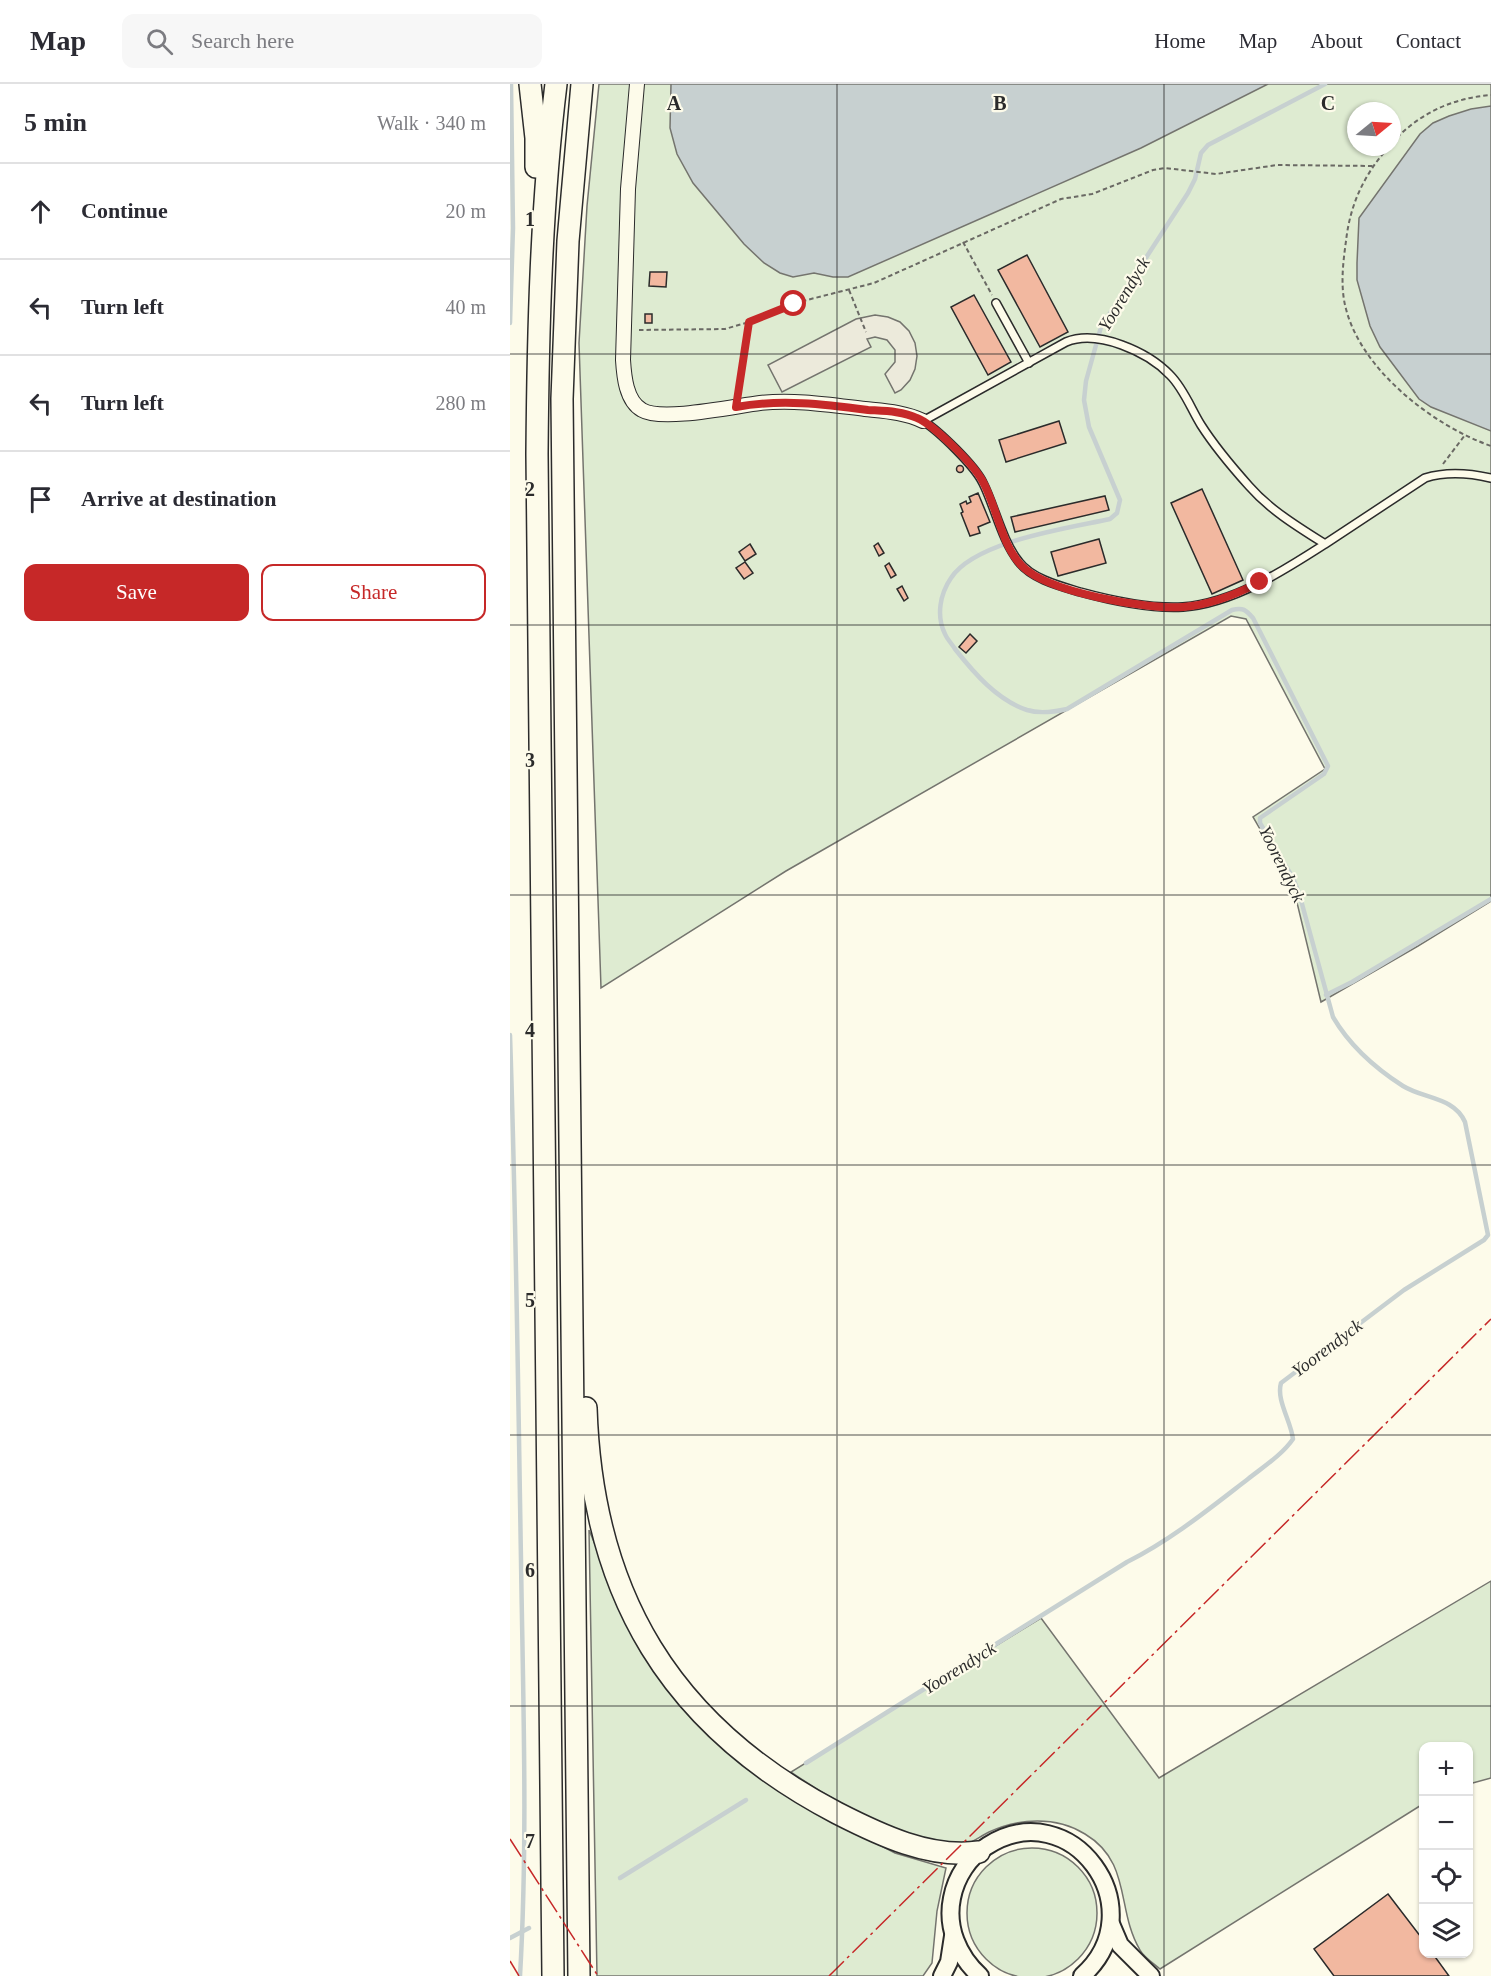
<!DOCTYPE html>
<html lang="en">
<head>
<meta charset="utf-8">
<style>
  :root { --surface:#fff; --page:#f7f7f7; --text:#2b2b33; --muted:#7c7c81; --line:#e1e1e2; --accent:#c62828 }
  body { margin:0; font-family:Georgia,serif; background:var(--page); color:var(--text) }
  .controls { position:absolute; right:18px; bottom:18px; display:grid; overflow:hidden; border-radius:12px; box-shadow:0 2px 4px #0004 }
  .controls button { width:54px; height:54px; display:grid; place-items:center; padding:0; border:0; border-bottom:2px solid var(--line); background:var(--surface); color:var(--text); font:30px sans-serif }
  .compass { position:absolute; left:837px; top:18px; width:54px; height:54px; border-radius:50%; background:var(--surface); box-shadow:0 2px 4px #0004; rotate:72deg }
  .stop { position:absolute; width:18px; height:18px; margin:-14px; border:4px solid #c62828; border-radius:50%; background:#fff }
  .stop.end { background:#c62828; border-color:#fff; box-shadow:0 2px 6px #0008 }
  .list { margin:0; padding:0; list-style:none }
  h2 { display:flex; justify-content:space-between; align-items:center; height:78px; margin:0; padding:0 24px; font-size:26px }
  h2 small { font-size:20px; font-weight:400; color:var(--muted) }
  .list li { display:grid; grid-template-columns:39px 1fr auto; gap:18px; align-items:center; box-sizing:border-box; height:96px; padding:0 24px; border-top:2px solid var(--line) }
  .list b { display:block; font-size:22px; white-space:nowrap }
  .list em { font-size:20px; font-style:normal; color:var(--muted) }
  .actions { display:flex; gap:12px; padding:18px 24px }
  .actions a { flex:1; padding:14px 0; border:2px solid var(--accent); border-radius:12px; text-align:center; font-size:21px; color:var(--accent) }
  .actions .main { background:var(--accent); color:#fff }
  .icon { flex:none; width:33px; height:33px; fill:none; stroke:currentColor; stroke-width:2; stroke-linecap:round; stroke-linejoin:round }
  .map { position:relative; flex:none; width:981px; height:1892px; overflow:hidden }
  header { display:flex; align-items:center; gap:36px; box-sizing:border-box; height:84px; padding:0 30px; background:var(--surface); border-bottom:2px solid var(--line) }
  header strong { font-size:28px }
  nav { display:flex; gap:33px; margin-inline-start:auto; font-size:21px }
  .search { width:420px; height:54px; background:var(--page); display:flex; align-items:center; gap:15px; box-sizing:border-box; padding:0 21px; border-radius:12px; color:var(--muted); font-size:22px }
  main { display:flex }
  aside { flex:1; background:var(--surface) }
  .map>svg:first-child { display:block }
</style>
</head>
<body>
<header>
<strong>Map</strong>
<div class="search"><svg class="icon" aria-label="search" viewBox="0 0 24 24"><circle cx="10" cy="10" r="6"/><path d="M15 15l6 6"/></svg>Search here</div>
<nav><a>Home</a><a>Map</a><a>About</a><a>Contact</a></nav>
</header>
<main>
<aside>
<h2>5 min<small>Walk · 340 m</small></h2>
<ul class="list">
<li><svg class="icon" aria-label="ahead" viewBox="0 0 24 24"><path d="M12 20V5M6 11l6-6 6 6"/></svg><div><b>Continue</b></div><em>20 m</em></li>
<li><svg class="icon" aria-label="left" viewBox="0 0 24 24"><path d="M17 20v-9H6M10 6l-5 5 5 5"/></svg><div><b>Turn left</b></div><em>40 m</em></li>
<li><svg class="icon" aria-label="left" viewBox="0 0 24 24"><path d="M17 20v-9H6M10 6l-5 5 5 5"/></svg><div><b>Turn left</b></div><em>280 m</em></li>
<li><svg class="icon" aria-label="arrive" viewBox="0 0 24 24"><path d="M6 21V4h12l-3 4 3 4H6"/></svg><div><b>Arrive at destination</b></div></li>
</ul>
<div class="actions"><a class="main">Save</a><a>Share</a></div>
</aside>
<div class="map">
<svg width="981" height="1892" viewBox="0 0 981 1892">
  <rect width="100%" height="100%" fill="#fdfbea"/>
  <g fill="#deebd1" stroke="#74746e" stroke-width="1.5" fill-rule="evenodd">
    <path d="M 89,0 L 981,0 L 981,817 L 908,862 L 811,918 L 783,802 L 743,733 L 815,685 L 736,535 L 721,532 L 276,787 L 91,904 L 69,259 L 77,122 ZM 846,27 L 882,27 L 882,63 L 846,63 Z"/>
    <polygon points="79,1446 103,1503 247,1689 289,1719 385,1769 436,1784 427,1827 422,1879 413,1892 87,1892"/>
    <path d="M 981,1497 L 981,1694 L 959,1700 L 958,1662 L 914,1662 L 913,1720 L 650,1885 C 643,1879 634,1873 630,1866 C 606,1826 622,1778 575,1750 C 546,1732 509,1734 479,1748 C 467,1754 455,1764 442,1764 C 436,1763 429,1760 424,1759 C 375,1745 323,1717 281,1688 L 531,1534 L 649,1694 Z"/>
    <circle cx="522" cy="1829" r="65"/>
  </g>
  <polygon fill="#eceadb" stroke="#74746e" stroke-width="1.5" points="365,231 378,233 390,238 399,247 405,259 407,272 405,285 400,296 391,306 385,309 375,290 385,278 385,266 377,256 365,253 357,255 361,263 272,308 258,281 346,235"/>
  <g fill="#c7d0d0" stroke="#74746e" stroke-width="1.5">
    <polygon points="161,0 758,0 631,64 338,193 323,193 304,189 283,193 270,189 254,179 234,160 183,99 167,70 160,44"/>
    <polygon points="981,22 981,347 921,323 909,315 870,263 860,242 847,196 847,179 849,134 910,50 923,39 939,32 961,25"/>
  </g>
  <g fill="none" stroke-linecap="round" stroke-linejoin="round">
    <g stroke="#c7d0d0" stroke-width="4.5">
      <polyline points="0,239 3,144 1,0"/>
      <polyline points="816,911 842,898 981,815"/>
      <path d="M 0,951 C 6,1126 8,1301 11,1476 C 13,1614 18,1754 10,1892"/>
      <path d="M 296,1679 L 617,1478 C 661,1456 699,1425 738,1395 C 753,1383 772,1371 783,1355 C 781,1337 766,1316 771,1299 L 894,1206 L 974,1156 L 978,1151 L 955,1038 C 944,1013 914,1015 893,1002 C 865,984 840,962 823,933 L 789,809 L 783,794 L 750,739 L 750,734 L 814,690 L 818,682 L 743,534 C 736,526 733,523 722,526 L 557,625 C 544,628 530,630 517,626 C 487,616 464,589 445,565 C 442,560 437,555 435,550 C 426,532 430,510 441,494 C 465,457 559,444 600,435 L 607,429 L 610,416 L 579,343 L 574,316 L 576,297 L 591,243 L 678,109 L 685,95 L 691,69 L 698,61 L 815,0"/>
      <polyline points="110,1794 236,1716"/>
      <polyline points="0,1854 19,1844"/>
    </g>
  </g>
  <g fill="#f2b8a0" stroke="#2b2b2b" stroke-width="1.5">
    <polygon points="517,171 558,248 530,263 488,186"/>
    <polygon points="140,188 157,188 156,203 139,202"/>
    <polygon points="464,211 501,278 478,291 441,223"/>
    <rect x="135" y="230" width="7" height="9"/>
    <polygon points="549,337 556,359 496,378 489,356"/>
    <circle cx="450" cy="385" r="3.5"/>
    <polygon points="692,405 733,496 702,510 661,419"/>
    <polygon points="468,409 480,438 468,443 470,449 460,452 451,429 453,428 450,420 456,417 457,420 461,418 459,413"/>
    <polygon points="595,412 599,426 505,448 501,433"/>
    <polygon points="589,455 596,479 548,492 541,468"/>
    <polygon points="368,459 374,469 369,472 364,462"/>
    <polygon points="240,460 246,470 235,477 229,468"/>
    <polygon points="235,478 243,489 234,495 226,484"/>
    <polygon points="379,479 386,491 381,494 375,482"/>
    <polygon points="392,502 398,514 394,517 387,505"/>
    <polygon points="460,550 467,557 456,569 449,563"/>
    <polygon points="878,1810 914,1857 914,1870 923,1870 939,1892 824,1892 804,1865"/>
  </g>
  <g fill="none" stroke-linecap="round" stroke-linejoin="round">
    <defs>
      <g id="service">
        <polyline points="486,219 519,279"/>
        <path d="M 815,460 C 773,487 724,519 673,523 C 639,525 603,517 570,508 C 550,502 522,495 509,478 C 492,457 485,423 473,399 C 465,382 429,347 413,337 L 556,258 C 588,245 638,268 660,291 C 674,305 681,325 691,341 C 705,363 722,383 739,402 C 760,426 788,443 815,460 L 915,394 C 937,387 959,389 981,394"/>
      </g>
      <path id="minor" d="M 127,0 L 118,105 L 113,276 C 114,292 116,317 132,326 C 152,338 225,322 250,319 C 284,315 321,321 355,325 C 374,327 395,328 413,337"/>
      <g id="tertiary">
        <polyline points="601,1840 610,1861 641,1892"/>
        <polyline points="432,1892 439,1878 443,1852"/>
        <path d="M 470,1892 C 448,1872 436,1843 442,1814 C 446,1793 459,1773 477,1762 C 561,1708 647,1825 572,1892"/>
      </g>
      <g id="trunk">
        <polyline points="20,0 26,54 26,83"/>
        <path d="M 76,1324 C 82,1510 160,1642 327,1729 C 370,1751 420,1775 469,1768"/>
        <path d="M 43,1892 L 27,370 C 28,247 31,123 46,0"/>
        <polyline points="69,1892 52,315 58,157 72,0"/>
      </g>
    </defs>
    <use href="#service" stroke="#2b2b2b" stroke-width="10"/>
    <use href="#minor" stroke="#2b2b2b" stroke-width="16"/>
    <use href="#tertiary" stroke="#2b2b2b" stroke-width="20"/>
    <use href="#trunk" stroke="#2b2b2b" stroke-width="24"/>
    <g stroke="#6a6964" stroke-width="2" stroke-dasharray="4.5 3" stroke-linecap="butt">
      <path d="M 882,59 C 908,30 942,14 981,11"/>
      <path d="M 879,63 C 854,90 840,121 836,157 C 833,179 830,203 836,225 C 852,287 924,342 981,362"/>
      <polyline points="453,158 482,211"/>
      <polyline points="339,206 356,248"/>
      <polyline points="129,246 215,245 239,238"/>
      <polyline points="229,308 239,238 293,217 364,199 551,115 582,110 643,86 655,84 706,90 767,81 864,82"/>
      <polyline points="933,380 955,351"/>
    </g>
    <use href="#service" stroke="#fdfbea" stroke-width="7"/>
    <use href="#minor" stroke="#fdfbea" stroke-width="14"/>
    <use href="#tertiary" stroke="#fdfbea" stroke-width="16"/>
    <use href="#trunk" stroke="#fdfbea" stroke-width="21"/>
    <g stroke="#c62828" stroke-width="1.5" stroke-dasharray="21 4.5 3 4.5" stroke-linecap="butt">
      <polyline points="0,1755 88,1892"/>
      <polyline points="0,1877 9,1892"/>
      <polyline points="319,1892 981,1235"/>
    </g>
  </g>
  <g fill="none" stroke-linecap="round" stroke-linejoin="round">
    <path stroke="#c62828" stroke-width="8" d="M 284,220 L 239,238 L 226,323 C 270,315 314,320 358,326 C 374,327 392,327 407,334 C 423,340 463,380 472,396 C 487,422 491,461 512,482 C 537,508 637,526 673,523 C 699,521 727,510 750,498"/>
  </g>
  <path fill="none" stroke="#2b2b2b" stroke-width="1.5" stroke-opacity="0.55" d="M 327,0 L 327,1892M 654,0 L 654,1892M 0,270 L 981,270M 0,541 L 981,541M 0,811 L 981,811M 0,1081 L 981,1081M 0,1351 L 981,1351M 0,1622 L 981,1622"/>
  <g text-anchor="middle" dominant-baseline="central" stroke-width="4.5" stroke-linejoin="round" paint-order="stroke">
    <g font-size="18" font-style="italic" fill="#2b2b2b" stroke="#fdfbea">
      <text transform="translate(614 210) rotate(-59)">Yoorendyck</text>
      <text transform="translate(772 780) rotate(64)">Yoorendyck</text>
      <text transform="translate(817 1264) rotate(-37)">Yoorendyck</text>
      <text transform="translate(449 1584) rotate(-32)">Yoorendyck</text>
    </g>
  </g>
  <g font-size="20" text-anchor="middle" font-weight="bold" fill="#2b2b2b" stroke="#fdfbea" stroke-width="4.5" stroke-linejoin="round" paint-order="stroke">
    <text x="164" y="26">A</text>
    <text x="490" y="26">B</text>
    <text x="818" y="26">C</text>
    <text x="20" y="142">1</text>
    <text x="20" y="412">2</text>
    <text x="20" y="683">3</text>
    <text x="20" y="953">4</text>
    <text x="20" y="1223">5</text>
    <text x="20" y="1493">6</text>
    <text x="20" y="1764">7</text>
  </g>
</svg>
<div class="controls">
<button>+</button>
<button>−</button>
<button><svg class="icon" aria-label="locate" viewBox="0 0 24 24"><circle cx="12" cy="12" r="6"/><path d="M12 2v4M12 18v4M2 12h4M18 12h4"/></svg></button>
<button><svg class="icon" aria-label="layers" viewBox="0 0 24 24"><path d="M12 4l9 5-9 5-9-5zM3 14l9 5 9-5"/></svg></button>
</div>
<svg class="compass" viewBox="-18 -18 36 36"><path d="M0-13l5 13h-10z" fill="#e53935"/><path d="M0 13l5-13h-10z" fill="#7c7c81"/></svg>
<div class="stop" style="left:284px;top:220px"></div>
<div class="stop end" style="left:750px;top:498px"></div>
</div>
</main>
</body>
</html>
